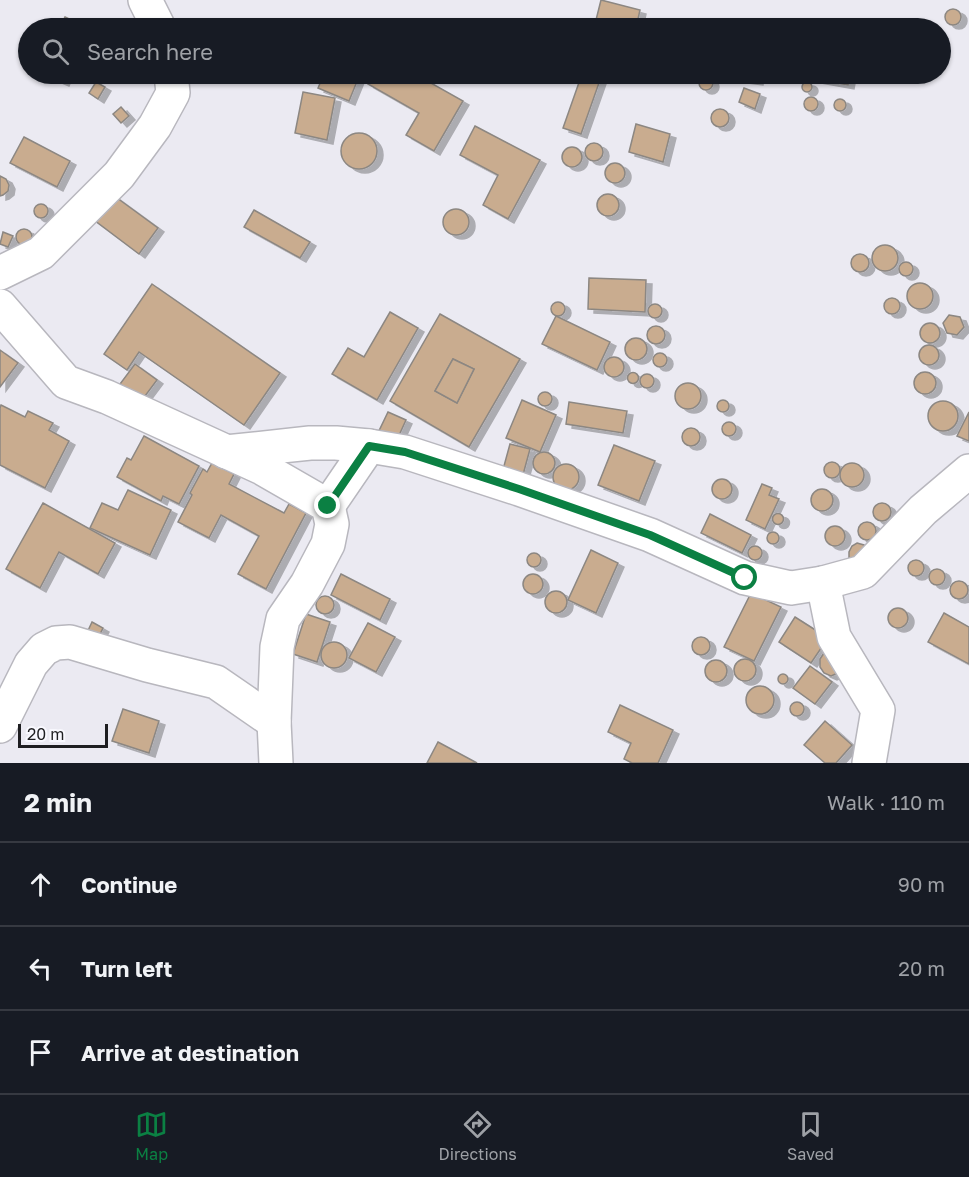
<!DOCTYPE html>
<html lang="en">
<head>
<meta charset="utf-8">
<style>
  :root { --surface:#171b24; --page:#20242c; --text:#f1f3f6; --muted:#9ea1a6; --line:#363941; --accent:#0b8043 }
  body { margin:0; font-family:"Golos Text",sans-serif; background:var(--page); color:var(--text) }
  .scale { position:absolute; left:18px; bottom:15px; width:90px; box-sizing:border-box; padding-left:6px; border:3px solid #1e1e21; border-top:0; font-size:16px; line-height:21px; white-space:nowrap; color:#1e1e21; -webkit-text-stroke:4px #f8f8fe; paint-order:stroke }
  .stop { position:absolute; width:18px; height:18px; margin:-14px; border:4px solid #0b8043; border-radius:50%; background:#fff }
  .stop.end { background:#0b8043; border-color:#fff; box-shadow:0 2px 6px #0008 }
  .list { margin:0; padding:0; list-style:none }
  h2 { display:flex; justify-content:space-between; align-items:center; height:78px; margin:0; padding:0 24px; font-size:26px }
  h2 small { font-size:20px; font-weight:400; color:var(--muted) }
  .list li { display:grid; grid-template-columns:39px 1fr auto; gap:18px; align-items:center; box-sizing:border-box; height:84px; padding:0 24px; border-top:2px solid var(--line) }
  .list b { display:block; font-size:22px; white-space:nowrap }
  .list em { font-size:20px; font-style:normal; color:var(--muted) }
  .icon { flex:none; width:33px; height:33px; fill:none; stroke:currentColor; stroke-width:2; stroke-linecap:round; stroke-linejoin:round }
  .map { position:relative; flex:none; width:969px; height:763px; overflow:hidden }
  .search { position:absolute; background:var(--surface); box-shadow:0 2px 4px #0004; left:18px; right:18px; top:18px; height:66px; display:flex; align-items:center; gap:15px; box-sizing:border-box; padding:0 21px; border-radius:33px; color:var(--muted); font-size:22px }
  .sheet { height:330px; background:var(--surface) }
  nav { display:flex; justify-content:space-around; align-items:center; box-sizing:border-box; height:84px; border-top:2px solid var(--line); background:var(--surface); font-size:16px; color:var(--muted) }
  nav a { display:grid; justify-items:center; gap:3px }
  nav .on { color:var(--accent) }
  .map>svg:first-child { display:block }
</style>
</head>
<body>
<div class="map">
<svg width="969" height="763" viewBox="0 0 969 763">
  <defs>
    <filter id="shadow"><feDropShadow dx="6" dy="4" stdDeviation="0" flood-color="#0004"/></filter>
  </defs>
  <rect width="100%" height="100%" fill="#ebeaf2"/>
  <g fill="#c9ac8f" stroke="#8c8782" stroke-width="1.5" fill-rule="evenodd" filter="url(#shadow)">
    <polygon points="601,0 640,10 636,28 594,28"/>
    <circle cx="953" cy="17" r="8"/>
    <polygon points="65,17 88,28 59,28"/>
    <polygon points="50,74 66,74 63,82 49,76"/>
    <polygon points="324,74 360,74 349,101 318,88"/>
    <polygon points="375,74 415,74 463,101 434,151 406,135 419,113 368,84"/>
    <polygon points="582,74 600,80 581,134 563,128"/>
    <polygon points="718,74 758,74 757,81 717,76"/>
    <polygon points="810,74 850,74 848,85 809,78"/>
    <circle cx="706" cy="83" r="7"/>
    <circle cx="807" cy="87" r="5"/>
    <polygon points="96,82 105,87 98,99 89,93"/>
    <polygon points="744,88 760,94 755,109 739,102"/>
    <polygon points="303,92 335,98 327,140 295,133"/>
    <circle cx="811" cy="104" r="7"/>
    <circle cx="840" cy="105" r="6"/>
    <polygon points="121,107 129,116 121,123 113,114"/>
    <circle cx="720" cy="118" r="9"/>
    <polygon points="636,124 670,134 663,162 629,152"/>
    <polygon points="475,126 540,160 508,219 483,205 498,175 460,155"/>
    <circle cx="359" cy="151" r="18"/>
    <polygon points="24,137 70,161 57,187 10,163"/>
    <circle cx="594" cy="152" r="9"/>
    <circle cx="572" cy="157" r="10"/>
    <circle cx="615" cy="173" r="10"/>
    <polygon points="0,176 6,179 9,185 8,191 3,195 0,196"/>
    <circle cx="608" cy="205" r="11"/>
    <polygon points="113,195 158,228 139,254 94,220"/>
    <circle cx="41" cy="211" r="7"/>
    <circle cx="456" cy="222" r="13"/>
    <polygon points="254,210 310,242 300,258 244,227"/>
    <circle cx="24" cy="237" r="8"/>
    <polygon points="3,232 13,236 8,247 0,244"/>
    <circle cx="885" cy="258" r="13"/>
    <circle cx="860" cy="263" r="9"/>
    <circle cx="906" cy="269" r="7"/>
    <polygon points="589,278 646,280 645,312 588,309"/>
    <circle cx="920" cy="296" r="13"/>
    <polygon points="152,284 280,373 244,425 139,352 127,370 104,354"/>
    <circle cx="892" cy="306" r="8"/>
    <circle cx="558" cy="309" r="7"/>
    <circle cx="655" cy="311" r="7"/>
    <polygon points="390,312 418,328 377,400 332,374 348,348 364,357"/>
    <path d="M 440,314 L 520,359 L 469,447 L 390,401 ZM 453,359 L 474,369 L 457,403 L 435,391 Z"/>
    <polygon points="949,315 960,317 964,327 957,335 947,333 943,323"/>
    <polygon points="556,316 610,342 597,370 542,344"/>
    <circle cx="930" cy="333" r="10"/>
    <circle cx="656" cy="335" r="9"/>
    <circle cx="636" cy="349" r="11"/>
    <circle cx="929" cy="355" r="10"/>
    <polygon points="0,350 18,363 0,387"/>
    <circle cx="660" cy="360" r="7"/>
    <circle cx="614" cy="367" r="10"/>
    <polygon points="453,359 474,369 457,403 435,391"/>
    <polygon points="135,364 157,380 142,400 120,384"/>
    <circle cx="925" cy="383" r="11"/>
    <circle cx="633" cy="378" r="5.5"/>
    <circle cx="647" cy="381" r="7"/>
    <circle cx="688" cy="396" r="13"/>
    <circle cx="545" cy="399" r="7"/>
    <circle cx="723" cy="406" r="6"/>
    <polygon points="522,400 556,415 540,452 506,438"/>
    <circle cx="943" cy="416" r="15"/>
    <polygon points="569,402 627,411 623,433 566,424"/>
    <polygon points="1,405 25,417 28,411 53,423 49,430 69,441 45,488 0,465 0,408"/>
    <polygon points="388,412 406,420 395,444 377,435"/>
    <polygon points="969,412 969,441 957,436"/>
    <circle cx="729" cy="429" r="7"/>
    <circle cx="691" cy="437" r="9"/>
    <polygon points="144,436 199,466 179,504 163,496 161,501 117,477 127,458 131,460"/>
    <polygon points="510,444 530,449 521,482 501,477"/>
    <polygon points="614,445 655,461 639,501 598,485"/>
    <circle cx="544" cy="463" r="11"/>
    <circle cx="832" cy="470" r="8"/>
    <circle cx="852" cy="475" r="12"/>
    <polygon points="212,463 234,474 229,484 284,513 289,504 306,513 266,589 238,574 259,536 221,515 209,538 178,522 192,495 190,493 203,469 207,472"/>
    <circle cx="566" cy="477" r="13"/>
    <circle cx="722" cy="489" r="10"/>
    <polygon points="762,484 772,488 769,495 779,499 765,529 746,520"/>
    <circle cx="822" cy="500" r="11"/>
    <polygon points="128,490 171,510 150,555 90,528 102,503 118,510"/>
    <polygon points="43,503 115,543 98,574 59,552 40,588 6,569"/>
    <circle cx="882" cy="512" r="9"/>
    <circle cx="778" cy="519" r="5.5"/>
    <polygon points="710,514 751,535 742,553 701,533"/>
    <circle cx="867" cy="531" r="9"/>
    <circle cx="835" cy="536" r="10"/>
    <circle cx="773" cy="538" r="6"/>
    <polygon points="857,543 864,545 868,549 854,562 849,558 849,552 852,546"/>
    <circle cx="755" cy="553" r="7"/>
    <polygon points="591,550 618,563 596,613 568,600"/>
    <circle cx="534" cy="560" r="7"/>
    <circle cx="916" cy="568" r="8"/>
    <circle cx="937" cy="577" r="8"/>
    <circle cx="533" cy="584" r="10"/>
    <polygon points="341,574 390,599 380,620 331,595"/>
    <circle cx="959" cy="590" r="9"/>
    <circle cx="556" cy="602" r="11"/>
    <polygon points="751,593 781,607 754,661 724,647"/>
    <circle cx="325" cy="605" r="9"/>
    <circle cx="898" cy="618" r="10"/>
    <polygon points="944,613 969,627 969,664 928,642"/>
    <polygon points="306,614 330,622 317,662 293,654"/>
    <polygon points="795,617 828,638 811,663 779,642"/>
    <polygon points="92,622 103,628 97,640 86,635"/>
    <polygon points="368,623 395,637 376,672 349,658"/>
    <circle cx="701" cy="646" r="9"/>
    <circle cx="334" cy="655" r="13"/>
    <polygon points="831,651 838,673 831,676 824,673 820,667 820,659 824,653"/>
    <circle cx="745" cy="670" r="11"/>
    <circle cx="716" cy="671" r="11"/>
    <polygon points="810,666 832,682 815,704 793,688"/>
    <circle cx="783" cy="679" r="5"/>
    <circle cx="760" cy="700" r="14"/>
    <circle cx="797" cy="709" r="7"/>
    <polygon points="620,705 673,730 658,763 632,763 624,759 631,743 608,732"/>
    <polygon points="123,709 159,721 149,753 112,741"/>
    <polygon points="825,721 852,745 836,763 825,763 804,745"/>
    <polygon points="438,742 477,763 427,763"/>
  </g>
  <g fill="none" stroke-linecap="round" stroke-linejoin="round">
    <defs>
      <g id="minor">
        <polyline points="145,0 159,28"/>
        <polyline points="0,273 41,253 119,175 155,126 173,93 171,74"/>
        <polyline points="0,306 66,382 107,397 262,468 328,506 332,524 328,544 307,584 283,619 277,647 274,722 276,763"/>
        <polyline points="226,452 310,443 336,443 369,446 405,452 519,489 650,535 745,578 791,588 823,583 863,572 923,510 969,471"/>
        <polyline points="328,506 369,446"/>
        <polyline points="823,583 834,637 878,710 869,763"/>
        <polyline points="0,726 31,664 44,649 56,643 70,642 147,665 216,682 274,722"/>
      </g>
    </defs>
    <use href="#minor" stroke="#b8b7be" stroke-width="36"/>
    <use href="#minor" stroke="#fff" stroke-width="33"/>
  </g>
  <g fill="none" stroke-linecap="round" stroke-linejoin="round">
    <polyline stroke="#0b8043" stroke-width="8" points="328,506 369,446 405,452 519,489 650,535 745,578"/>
  </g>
</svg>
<div class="scale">20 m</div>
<div class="stop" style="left:745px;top:578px"></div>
<div class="stop end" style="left:328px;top:506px"></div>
<div class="search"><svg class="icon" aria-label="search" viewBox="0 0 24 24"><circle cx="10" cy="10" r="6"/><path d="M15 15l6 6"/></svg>Search here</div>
</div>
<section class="sheet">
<h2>2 min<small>Walk · 110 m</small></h2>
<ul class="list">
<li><svg class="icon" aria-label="ahead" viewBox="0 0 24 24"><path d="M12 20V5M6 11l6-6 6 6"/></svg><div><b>Continue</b></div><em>90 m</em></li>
<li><svg class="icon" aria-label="left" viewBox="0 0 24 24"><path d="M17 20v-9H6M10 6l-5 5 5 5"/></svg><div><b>Turn left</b></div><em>20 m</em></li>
<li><svg class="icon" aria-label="arrive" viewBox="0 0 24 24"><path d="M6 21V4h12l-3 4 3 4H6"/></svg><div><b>Arrive at destination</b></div></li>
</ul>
</section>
<nav>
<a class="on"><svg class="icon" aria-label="map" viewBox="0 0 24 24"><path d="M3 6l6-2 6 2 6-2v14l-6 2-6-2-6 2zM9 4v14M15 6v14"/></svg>Map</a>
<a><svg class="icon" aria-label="directions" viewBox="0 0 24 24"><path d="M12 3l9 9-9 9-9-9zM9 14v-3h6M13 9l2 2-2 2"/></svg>Directions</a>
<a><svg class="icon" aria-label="saved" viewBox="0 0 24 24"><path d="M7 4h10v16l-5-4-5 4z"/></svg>Saved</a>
</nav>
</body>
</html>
